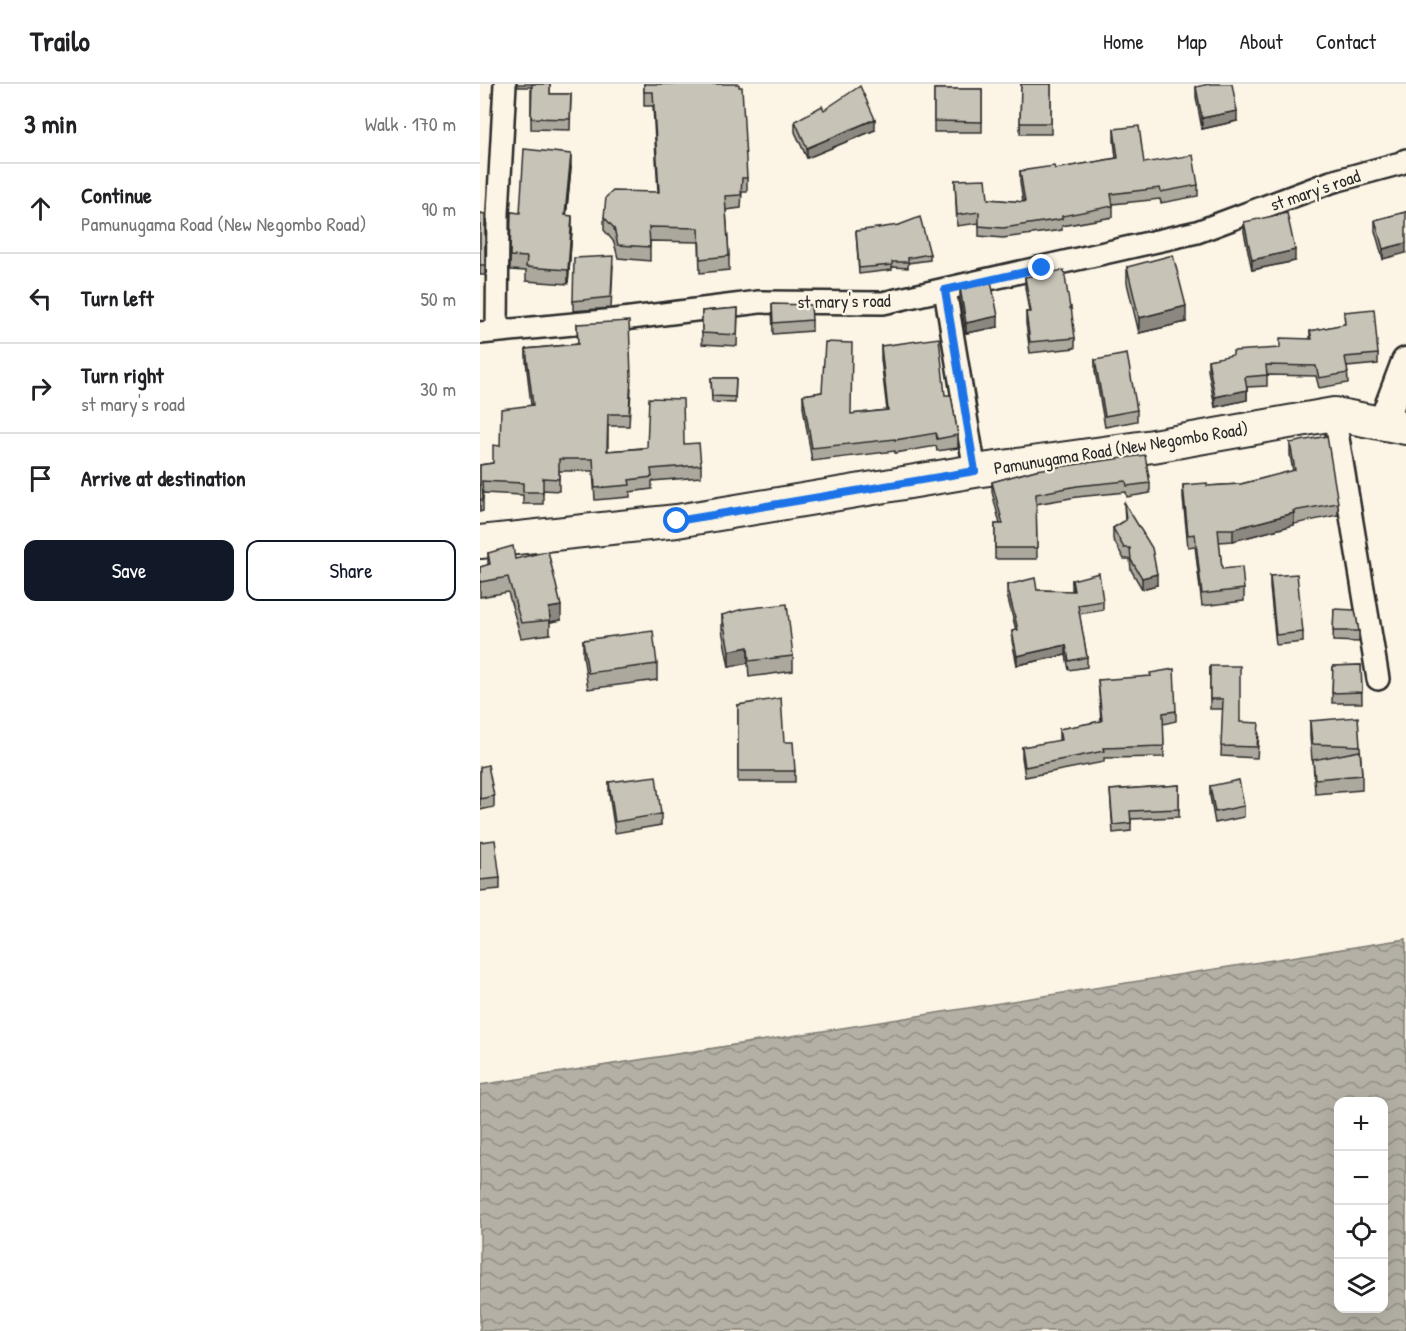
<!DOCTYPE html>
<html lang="en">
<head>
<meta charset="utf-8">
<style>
  :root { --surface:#fff; --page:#f2f2f2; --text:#202124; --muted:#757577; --line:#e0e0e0; --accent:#111827 }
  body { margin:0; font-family:"Patrick Hand",sans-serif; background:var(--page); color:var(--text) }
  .controls { position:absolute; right:18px; bottom:18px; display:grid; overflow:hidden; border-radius:12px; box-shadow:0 6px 24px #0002 }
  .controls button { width:54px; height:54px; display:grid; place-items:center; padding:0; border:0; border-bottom:2px solid var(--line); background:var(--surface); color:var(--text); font:30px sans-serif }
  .stop { position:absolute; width:18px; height:18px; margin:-14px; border:4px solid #1a73e8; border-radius:50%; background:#fff }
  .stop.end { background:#1a73e8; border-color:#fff; box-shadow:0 2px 6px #0008 }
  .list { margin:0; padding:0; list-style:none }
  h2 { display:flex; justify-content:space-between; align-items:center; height:78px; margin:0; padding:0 24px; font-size:26px }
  h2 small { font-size:20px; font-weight:400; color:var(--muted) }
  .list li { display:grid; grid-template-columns:39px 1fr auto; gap:18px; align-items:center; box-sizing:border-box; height:90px; padding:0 24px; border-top:2px solid var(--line) }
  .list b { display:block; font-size:22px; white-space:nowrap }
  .list p { margin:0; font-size:20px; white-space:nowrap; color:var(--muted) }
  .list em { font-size:20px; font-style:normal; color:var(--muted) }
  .actions { display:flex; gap:12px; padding:18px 24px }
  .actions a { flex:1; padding:14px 0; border:2px solid var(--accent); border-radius:12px; text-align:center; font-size:21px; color:var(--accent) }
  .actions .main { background:var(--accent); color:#fff }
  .icon { flex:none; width:33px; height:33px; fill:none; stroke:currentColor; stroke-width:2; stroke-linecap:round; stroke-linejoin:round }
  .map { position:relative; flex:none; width:926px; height:1247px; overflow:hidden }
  header { display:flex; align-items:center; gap:36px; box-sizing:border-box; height:84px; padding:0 30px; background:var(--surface); border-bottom:2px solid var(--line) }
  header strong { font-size:28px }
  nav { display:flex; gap:33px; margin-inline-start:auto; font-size:21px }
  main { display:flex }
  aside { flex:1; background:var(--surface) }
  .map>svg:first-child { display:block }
</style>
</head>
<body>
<header>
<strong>Trailo</strong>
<nav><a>Home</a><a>Map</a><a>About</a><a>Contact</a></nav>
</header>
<main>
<aside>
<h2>3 min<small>Walk · 170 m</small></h2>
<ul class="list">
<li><svg class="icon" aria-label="ahead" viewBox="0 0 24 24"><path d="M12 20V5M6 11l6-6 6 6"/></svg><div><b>Continue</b><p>Pamunugama Road (New Negombo Road)</p></div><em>90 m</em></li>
<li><svg class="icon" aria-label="left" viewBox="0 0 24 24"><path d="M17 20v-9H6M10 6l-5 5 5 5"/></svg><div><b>Turn left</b></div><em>50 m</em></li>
<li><svg class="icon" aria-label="right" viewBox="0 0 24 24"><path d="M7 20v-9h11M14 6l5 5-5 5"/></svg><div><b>Turn right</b><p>st mary's road</p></div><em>30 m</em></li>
<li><svg class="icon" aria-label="arrive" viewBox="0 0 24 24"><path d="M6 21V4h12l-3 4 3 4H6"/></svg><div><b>Arrive at destination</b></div></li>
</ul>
<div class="actions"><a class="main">Save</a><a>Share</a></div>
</aside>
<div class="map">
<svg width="926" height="1247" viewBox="0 0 926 1247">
  <defs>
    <pattern id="water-waves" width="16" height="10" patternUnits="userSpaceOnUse" patternTransform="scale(1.5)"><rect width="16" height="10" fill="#b4b0a5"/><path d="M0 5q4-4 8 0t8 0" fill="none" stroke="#938f87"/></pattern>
  </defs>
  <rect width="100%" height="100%" fill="#fcf5e5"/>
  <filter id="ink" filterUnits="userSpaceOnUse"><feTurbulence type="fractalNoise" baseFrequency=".0167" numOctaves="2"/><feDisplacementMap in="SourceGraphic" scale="12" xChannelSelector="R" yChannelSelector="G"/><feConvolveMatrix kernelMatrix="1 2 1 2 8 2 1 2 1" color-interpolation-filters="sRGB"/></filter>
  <g filter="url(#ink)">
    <path fill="url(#water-waves)" stroke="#7d7b74" stroke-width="1.5" fill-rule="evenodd" d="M 926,855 L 926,1247 L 0,1247 L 0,1001 ZM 858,1018 L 904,1018 L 904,1224 L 858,1224 Z"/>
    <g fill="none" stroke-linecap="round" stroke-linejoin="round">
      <defs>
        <g id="street">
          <polyline points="465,206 495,387"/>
          <polyline points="17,247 18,129 25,0"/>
          <polyline points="0,249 135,236 279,218 403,219 717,148 851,98 921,79 926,76"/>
          <polyline points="854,330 898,595"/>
        </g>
        <polyline id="secondary" points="903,339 926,278"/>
        <polyline id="primary" points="0,458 197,437 495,387 673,362 854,330 926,344"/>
      </defs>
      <use href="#street" stroke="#2b2b2b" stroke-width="26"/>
      <use href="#secondary" stroke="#2b2b2b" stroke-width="33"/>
      <use href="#primary" stroke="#2b2b2b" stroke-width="36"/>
      <use href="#street" stroke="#fcf5e5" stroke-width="21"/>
      <use href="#secondary" stroke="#fcf5e5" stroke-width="28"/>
      <use href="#primary" stroke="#fcf5e5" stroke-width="32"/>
    </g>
    <g fill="#aca89d" stroke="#2b2b2b" stroke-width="1.5">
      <polygon points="37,0 70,0 70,10 91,10 90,46 51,45 51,3 38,3"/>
      <polygon points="164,0 267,94 267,108 262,108 261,124 246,126 249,172 249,186 220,189 219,158 170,157 170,177 138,174 134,158 124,146 124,133 178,108 173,22 164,22"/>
      <polygon points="541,0 571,0 571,50 540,50"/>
      <polygon points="716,3 757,37 722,45 716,13"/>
      <rect x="454" y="5" width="48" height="43"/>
      <polygon points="344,26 395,46 327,74 315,48 315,37"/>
      <polygon points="634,45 664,79 718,101 718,112 681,119 680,115 633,120 633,133 582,142 582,146 523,154 499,152 499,139 477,142 475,96 508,115 543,118 540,98 540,87 575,85 636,74 634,56"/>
      <polygon points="91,84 86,131 92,146 88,200 46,197 46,187 30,186 31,128 40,129"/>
      <polygon points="926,128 903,175 895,147 895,136"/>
      <polygon points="0,129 5,130 5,191 0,191"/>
      <polygon points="764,138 815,177 772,186 764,148"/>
      <polygon points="376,147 450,170 450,176 428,179 428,184 412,183 412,186 379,190"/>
      <polygon points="133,182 131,224 93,227 93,217"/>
      <polygon points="647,183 706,238 659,249 647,199"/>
      <polygon points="545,193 595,254 595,264 550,269 546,239 546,228 549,228 545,203"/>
      <polygon points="480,204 518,243 486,249 480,215"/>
      <polygon points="292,220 332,236 332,247 293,250"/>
      <polygon points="258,224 257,262 222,260 222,227"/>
      <polygon points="864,228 898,270 898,280 867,283 868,299 839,304 836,292 787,291 787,302 767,303 767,316 735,323 728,286 728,276 800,264 830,255 830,247 865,240"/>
      <polygon points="97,240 151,304 149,342 128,342 128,367 204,360 221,381 221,393 172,397 172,405 150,408 150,413 115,416 113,387 79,387 79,407 63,406 63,420 43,420 43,411 3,409 3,427 0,428 0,381 13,379 20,362 51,321 46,277 46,265 98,260"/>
      <polygon points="401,262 465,311 478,351 478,364 457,367 456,362 415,369 415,367 332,377 323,323 323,311 342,308 371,330 407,326 401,275"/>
      <polygon points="615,276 657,326 657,337 625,343 615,287"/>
      <polygon points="231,294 256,294 255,319 232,318"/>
      <polygon points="810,359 858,419 858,431 814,440 814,441 753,457 739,458 742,485 764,505 764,517 722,522 715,462 708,463 703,414 703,401 727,402 761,400 813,387 810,371"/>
      <polygon points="556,386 670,399 670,409 647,413 646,408 597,413 556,420 557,475 515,475 515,440 520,440 512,408 512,398"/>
      <polygon points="644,418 677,501 662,505 651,486 650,475 644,475 633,455 633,444 645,437"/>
      <polygon points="8,469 35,475 81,536 70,538 70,550 41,554 28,508 0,513 0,483 8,481"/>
      <polygon points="790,492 823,548 823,558 796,561 790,503"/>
      <polygon points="592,496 623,517 623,526 599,530 607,573 607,583 589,586 586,571 537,581 532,557 532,547 536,546 527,511 527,501 557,506 592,507"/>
      <polygon points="854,525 879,547 879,558 853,557"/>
      <polygon points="242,531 313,572 313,587 269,593 268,579 249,583 242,546"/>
      <polygon points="103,556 177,580 177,596 108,605 103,571"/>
      <polygon points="881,581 882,619 852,619 853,582"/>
      <polygon points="730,582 760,638 779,650 777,674 741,672 743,625 730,625"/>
      <polygon points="618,596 696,627 696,637 683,640 684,673 624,674 624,678 545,693 542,673 542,663 579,657 579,645 621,637"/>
      <polygon points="258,621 304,658 315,687 315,698 258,698"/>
      <polygon points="830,637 880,662 882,691 882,706 835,710 833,676 835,676 832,676 830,652"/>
      <polygon points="0,683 14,712 14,723 0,726"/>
      <polygon points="129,698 181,730 181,741 135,749 129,709"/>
      <polygon points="699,701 699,733 651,735 651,747 633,749 630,706"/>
      <polygon points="730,702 764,722 764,733 735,739 730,712"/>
      <polygon points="0,758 20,794 20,805 0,807"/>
    </g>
    <g fill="#8c8880" stroke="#2b2b2b" stroke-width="1.5">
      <polygon points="757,27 757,37 722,45 722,34"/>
      <polygon points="395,35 395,46 327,74 327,64"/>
      <polygon points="91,70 91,84 85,145 85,131"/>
      <polygon points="92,132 92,146 88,200 88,186"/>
      <polygon points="926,159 926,169 903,175 903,165"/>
      <polygon points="815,166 815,177 772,186 772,176"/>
      <polygon points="706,222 706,238 659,249 659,234"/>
      <polygon points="518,232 518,243 486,249 486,239"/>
      <polygon points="767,306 767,316 735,323 735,313"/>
      <polygon points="814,429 814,441 753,457 753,445"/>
      <polygon points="677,490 677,501 662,505 662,494"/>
      <polygon points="81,522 81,536 70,538 69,524"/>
      <polygon points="586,561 586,571 537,581 537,572"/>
      <polygon points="268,563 268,579 249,583 249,567"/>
    </g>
    <g fill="#c8c3b7" stroke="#2b2b2b" stroke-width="1.5">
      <polygon points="52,0 70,0 70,10 91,10 90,35 51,34"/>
      <polygon points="164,0 259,0 259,3 262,3 267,94 262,94 261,111 245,112 249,172 220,175 219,144 169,143 170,163 138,161 134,144 124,133 126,113 133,107 179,108 173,8 164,8"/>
      <polygon points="541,0 571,0 571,39 540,39"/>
      <polygon points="729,0 752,0 757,27 722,34 716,3"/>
      <polygon points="380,2 395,35 327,64 315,37 342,22 344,26"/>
      <polygon points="454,5 502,5 502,38 454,37"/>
      <polygon points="659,42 664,79 713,71 718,101 681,108 680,104 631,110 633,122 582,132 582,135 523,144 499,142 499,128 477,131 475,96 506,95 508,115 545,118 540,87 574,82 575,85 638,74 634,45"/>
      <polygon points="44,65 91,70 85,131 92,132 88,186 46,183 47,173 30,172 31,128 40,129"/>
      <polygon points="926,128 926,159 903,165 895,136"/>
      <polygon points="0,129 5,130 5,181 0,181"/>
      <polygon points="807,129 815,166 772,176 764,138"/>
      <polygon points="440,133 450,170 428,174 428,178 412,178 412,181 379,184 376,147 419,141"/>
      <polygon points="693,171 706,222 659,234 647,183"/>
      <polygon points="133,172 131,213 93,217 94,174"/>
      <polygon points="584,186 590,224 591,223 595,254 550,258 546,228 551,228 545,193"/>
      <polygon points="511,197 518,232 486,239 480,204"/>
      <polygon points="292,220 331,221 332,236 293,239"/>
      <polygon points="258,224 257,251 222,249 222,227"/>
      <polygon points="894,225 898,270 865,273 868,289 839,294 836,282 786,281 787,291 765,293 767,306 735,313 728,276 753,271 753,267 800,264 800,254 832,255 830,247 865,240 864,228"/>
      <polygon points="149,237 151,292 149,330 128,330 127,367 167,364 169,314 203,315 204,360 219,359 221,381 171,385 172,393 149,396 150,401 115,404 113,375 79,375 79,395 63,394 63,408 43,408 43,399 2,397 3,415 0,416 0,381 13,379 13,361 20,362 21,325 53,321 46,265 98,260 97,240"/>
      <polygon points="459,254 465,311 471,311 478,351 457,355 456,349 415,356 415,355 332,364 323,311 342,308 345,258 372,259 371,330 408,326 401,262"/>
      <polygon points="647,270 657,326 625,332 615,276"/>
      <polygon points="231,294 256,294 255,313 232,312"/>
      <polygon points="847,352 858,419 813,427 814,429 753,445 738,445 742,485 762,483 764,505 722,510 715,450 708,451 703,401 727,399 727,402 761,400 815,386 810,359"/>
      <polygon points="665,371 670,399 647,402 646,397 597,402 556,410 557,464 515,464 515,440 523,440 512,398 556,386"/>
      <polygon points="644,418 672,464 677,490 662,494 651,476 650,464 644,464 633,444 646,436"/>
      <polygon points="33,462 35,475 68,467 81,522 69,524 70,536 41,539 28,493 0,498 0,483 10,480 8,469"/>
      <polygon points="619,489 623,517 598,521 607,573 589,577 586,561 537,572 532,547 538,546 527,501 555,494 557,506 594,507 592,496"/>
      <polygon points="817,490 823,548 796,551 790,492"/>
      <polygon points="307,520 313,572 269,577 268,563 249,567 242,531 263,525"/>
      <polygon points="854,525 875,526 879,547 853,547"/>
      <polygon points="173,547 177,580 108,589 103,556"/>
      <polygon points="881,581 882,608 852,609 853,582"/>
      <polygon points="730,582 760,582 760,638 779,639 777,663 741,662 743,615 730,615"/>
      <polygon points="694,585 696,627 683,629 684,662 623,664 624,667 545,683 542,663 581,656 579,645 622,637 618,596 671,592 670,589"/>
      <polygon points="301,614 304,658 313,658 315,687 258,687 258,621"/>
      <polygon points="878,633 880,662 832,660 830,637"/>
      <polygon points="880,667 882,691 835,695 833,676"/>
      <polygon points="8,681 14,712 0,715 0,683"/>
      <polygon points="176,692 181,730 135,738 129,698"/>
      <polygon points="759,696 764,722 735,728 730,702"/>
      <polygon points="699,701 699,725 650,727 651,739 633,741 630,706"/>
      <polygon points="15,756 20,794 0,796 0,758"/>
    </g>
  </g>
  <g fill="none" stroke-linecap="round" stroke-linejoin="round" filter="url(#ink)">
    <polyline stroke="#1a73e8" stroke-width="8" points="197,437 495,387 465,206 562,184"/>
  </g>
  <g text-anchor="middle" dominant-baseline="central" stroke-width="4.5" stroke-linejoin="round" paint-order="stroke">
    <g font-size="18" fill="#2b2b2b" stroke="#fcf5e5">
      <text transform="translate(835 106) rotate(-19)">st mary's road</text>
      <text transform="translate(364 217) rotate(-1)">st mary's road</text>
      <text transform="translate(641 364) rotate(-9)">Pamunugama Road (New Negombo Road)</text>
    </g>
  </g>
</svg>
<div class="controls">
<button>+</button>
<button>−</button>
<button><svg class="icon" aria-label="locate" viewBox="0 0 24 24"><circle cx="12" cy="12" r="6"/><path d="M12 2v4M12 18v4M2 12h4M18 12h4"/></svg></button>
<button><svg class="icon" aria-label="layers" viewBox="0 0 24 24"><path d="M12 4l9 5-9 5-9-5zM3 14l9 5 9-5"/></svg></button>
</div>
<div class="stop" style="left:197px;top:437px"></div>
<div class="stop end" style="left:562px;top:184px"></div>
</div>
</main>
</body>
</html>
